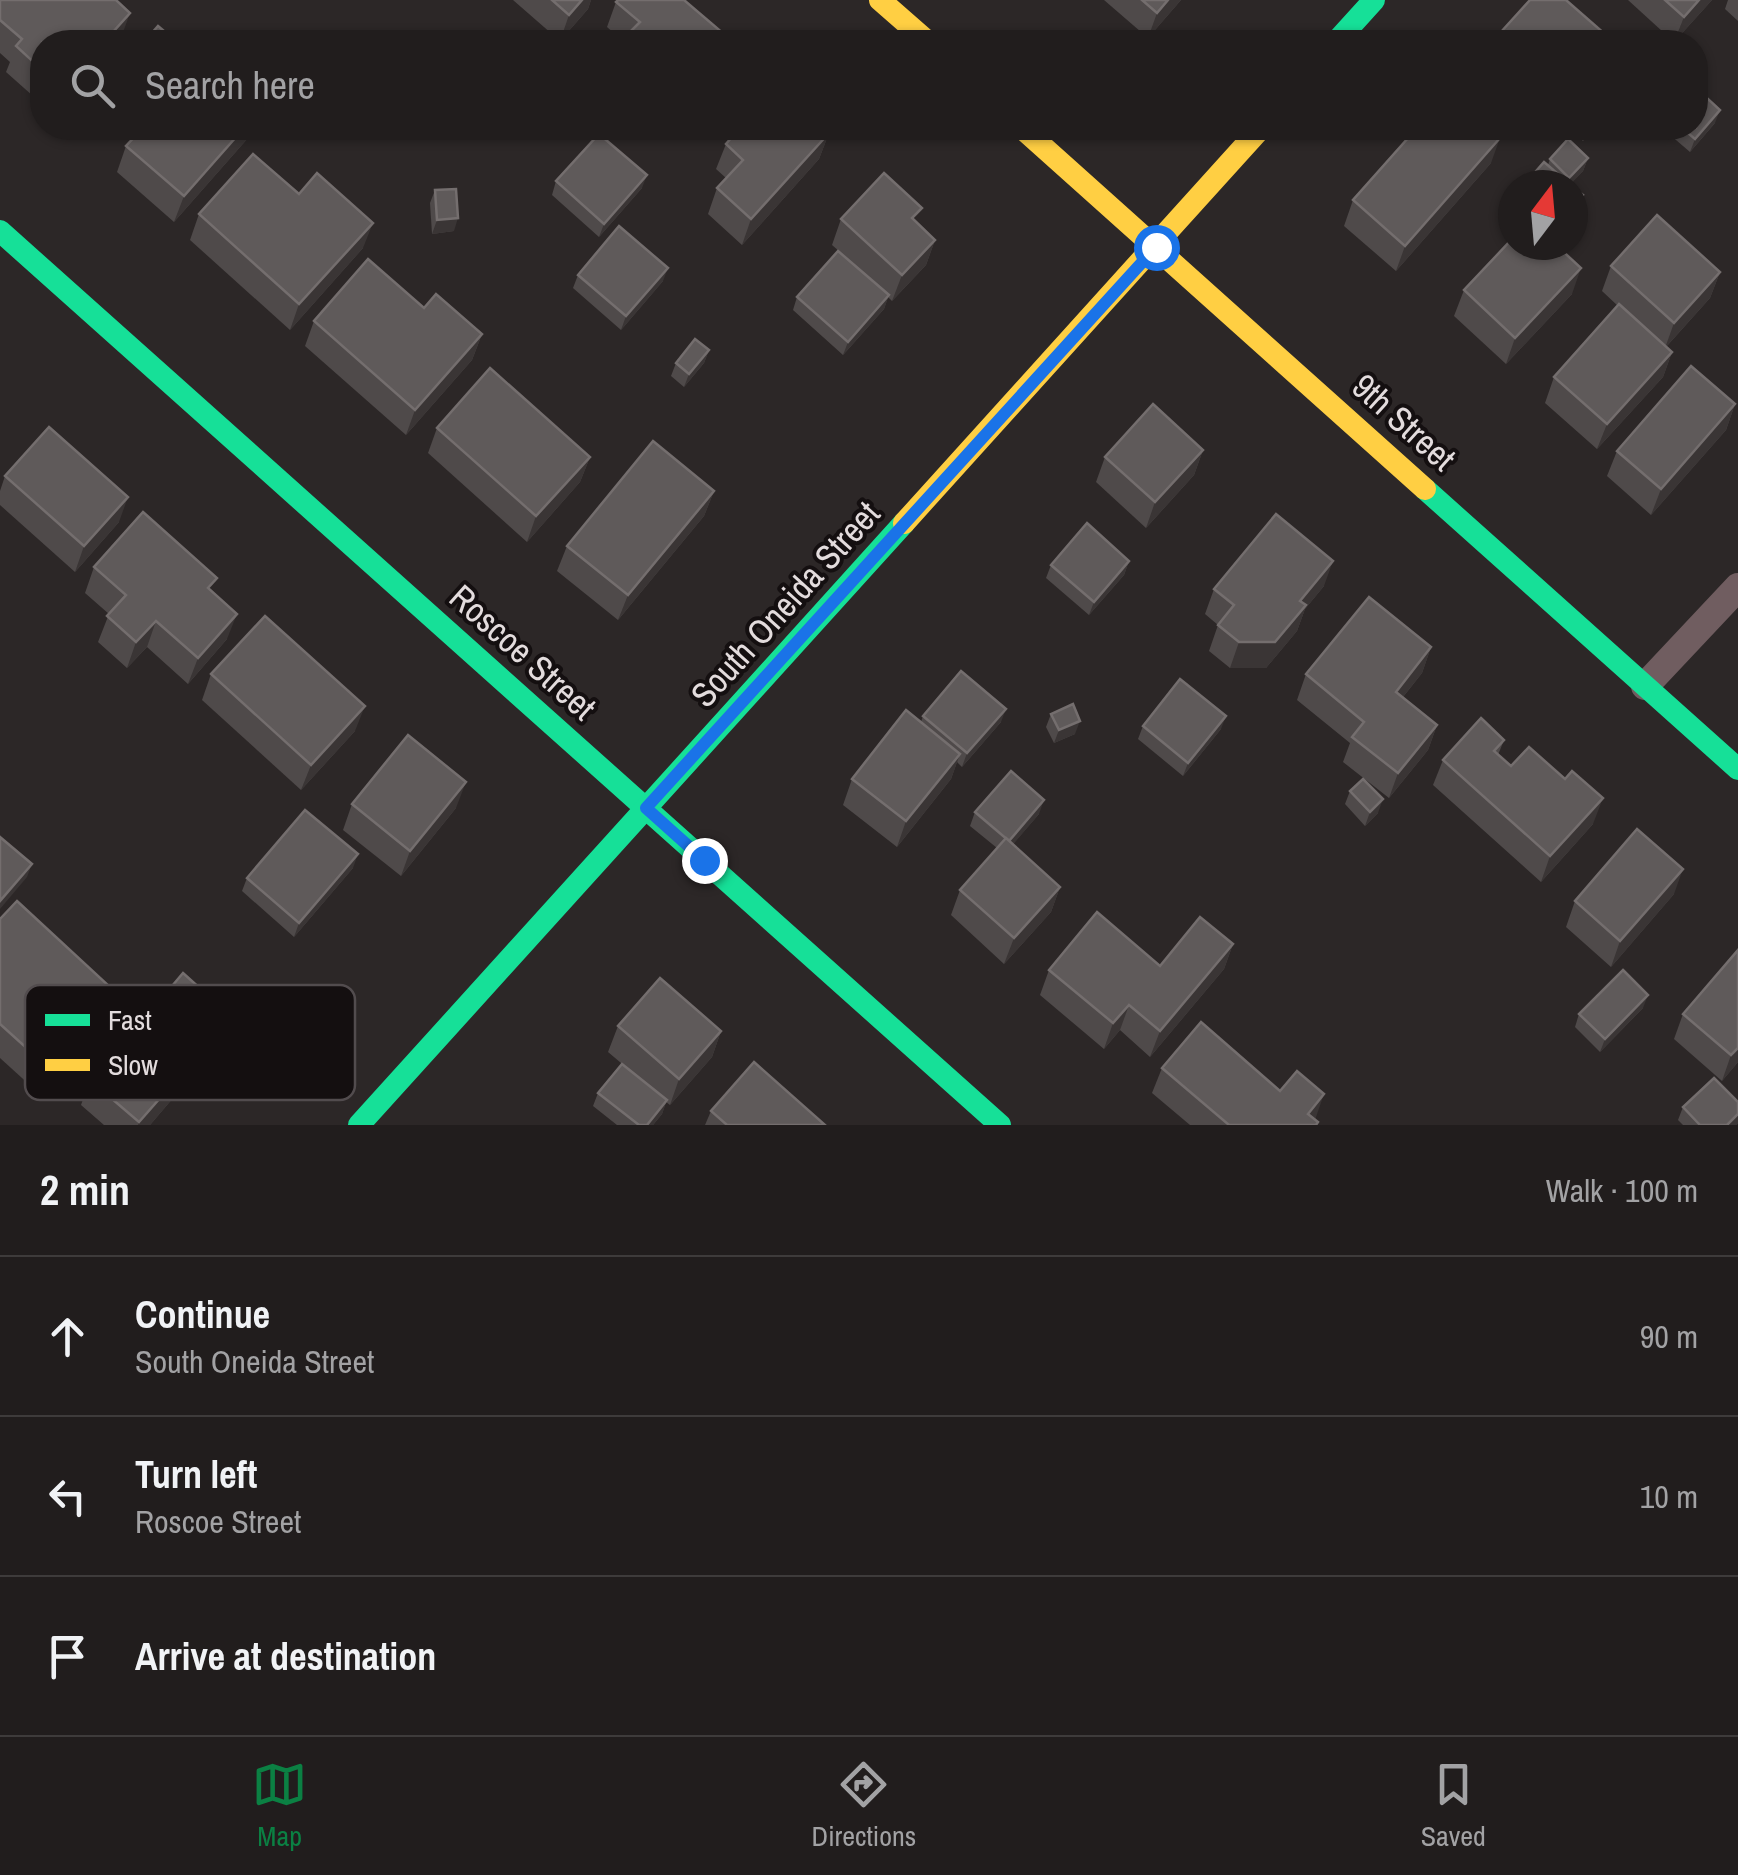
<!DOCTYPE html>
<html lang="en">
<head>
<meta charset="utf-8">
<style>
  :root { --surface:#211d1d; --page:#292626; --text:#f1f3f6; --muted:#a2a2a4; --line:#3e3b3b; --accent:#0b8043 }
  body { margin:0; font-family:"Archivo Narrow",sans-serif; background:var(--page); color:var(--text) }
  .compass { position:absolute; left:1498px; top:170px; width:90px; height:90px; border-radius:50%; background:var(--surface); box-shadow:0 2px 8px #0004; rotate:16deg }
  .stop { position:absolute; width:30px; height:30px; margin:-22px; border:8px solid #1a73e8; border-radius:50%; background:#fff }
  .stop.end { background:#1a73e8; border-color:#fff; box-shadow:0 2px 10px #0008 }
  .list { margin:0; padding:0; list-style:none }
  h2 { display:flex; justify-content:space-between; align-items:center; height:130px; margin:0; padding:0 40px; font-size:42px }
  h2 small { font-size:32px; font-weight:400; color:var(--muted) }
  .list li { display:grid; grid-template-columns:65px 1fr auto; gap:30px; align-items:center; box-sizing:border-box; height:160px; padding:0 40px; border-top:2px solid var(--line) }
  .list b { display:block; font-size:38px; white-space:nowrap }
  .list p { margin:0; font-size:32px; white-space:nowrap; color:var(--muted) }
  .list em { font-size:32px; font-style:normal; color:var(--muted) }
  .icon { flex:none; width:55px; height:55px; fill:none; stroke:currentColor; stroke-width:2; stroke-linecap:round; stroke-linejoin:round }
  .map { position:relative; flex:none; width:1738px; height:1125px; overflow:hidden }
  .search { position:absolute; background:var(--surface); box-shadow:0 2px 8px #0004; left:30px; right:30px; top:30px; height:110px; display:flex; align-items:center; gap:25px; box-sizing:border-box; padding:0 35px; border-radius:40px; color:var(--muted); font-size:38px }
  .sheet { height:610px; background:var(--surface) }
  nav { display:flex; justify-content:space-around; align-items:center; box-sizing:border-box; height:140px; border-top:2px solid var(--line); background:var(--surface); font-size:28px; color:var(--muted) }
  nav a { display:grid; justify-items:center; gap:5px }
  nav .on { color:var(--accent) }
  .map>svg:first-child { display:block }
</style>
</head>
<body>
<div class="map">
<svg width="1738" height="1125" viewBox="0 0 1738 1125">
  <rect width="100%" height="100%" fill="#2c2727"/>
  <g fill="none" stroke-linecap="round" stroke-linejoin="round">
    <polyline stroke="#705d60" stroke-width="28" points="1645,686 1738,587"/>
    <g stroke="#16e098" stroke-width="22">
      <polyline points="1336,42 1374,0"/>
      <polyline points="0,231 1000,1125"/>
      <polyline points="1425,489 1738,769"/>
      <polyline points="359,1125 904,523"/>
    </g>
    <g stroke="#ffcf43" stroke-width="22">
      <polyline points="880,0 928,42"/>
      <polyline points="1022,128 1425,489"/>
      <polyline points="904,523 1261,128"/>
    </g>
  </g>
  <g fill="#4f4a4a">
    <polygon points="0,0 121,38 117,42 42,42 42,104 6,72 10,62 0,53"/>
    <polygon points="513,0 591,0 588,9 560,41"/>
    <polygon points="1104,0 1181,0 1148,38"/>
    <polygon points="1628,0 1712,0 1674,42"/>
    <polygon points="1728,0 1738,0 1738,21 1725,9"/>
    <polygon points="616,2 730,42 624,42 607,27"/>
    <polygon points="1500,33 1614,42 1497,42"/>
    <polygon points="1715,123 1690,152 1662,128 1696,128"/>
    <polygon points="1568,128 1595,128 1583,141"/>
    <polygon points="829,133 819,159 742,245 708,214 717,188 726,178 716,169 726,144"/>
    <polygon points="248,138 174,222 117,172 126,146"/>
    <polygon points="1588,158 1583,171 1570,184 1548,165 1550,159"/>
    <polygon points="1491,163 1396,271 1344,226 1353,200"/>
    <polygon points="556,181 642,188 599,237 552,195"/>
    <polygon points="435,190 454,231 432,234 430,203"/>
    <polygon points="299,194 363,248 290,330 190,240 199,214"/>
    <polygon points="1513,198 1513,234 1499,222 1504,209"/>
    <polygon points="841,219 917,222 935,240 926,265 892,301 888,297 884,309 843,355 793,310 797,297 847,258 832,245"/>
    <polygon points="1611,266 1720,272 1710,298 1666,347 1672,352 1663,377 1597,449 1545,403 1554,377 1618,306 1602,291"/>
    <polygon points="578,275 663,281 621,330 573,288"/>
    <polygon points="1464,290 1572,294 1506,364 1454,316"/>
    <polygon points="424,308 482,334 472,360 406,435 305,346 314,321"/>
    <polygon points="709,350 704,363 684,387 671,376 676,363"/>
    <polygon points="1735,404 1726,430 1651,515 1607,476 1617,451"/>
    <polygon points="437,428 590,457 580,482 527,542 428,453"/>
    <polygon points="1203,450 1194,475 1146,528 1096,482 1105,457"/>
    <polygon points="5,476 119,522 75,572 0,505 0,491"/>
    <polygon points="714,491 704,516 618,620 557,571 567,546"/>
    <polygon points="1129,561 1124,575 1089,615 1046,578 1051,565"/>
    <polygon points="94,567 212,592 227,639 188,684 147,647 127,668 98,642 109,614 85,593"/>
    <polygon points="1324,586 1305,609 1297,631 1266,668 1230,668 1209,651 1218,625 1205,614 1214,589"/>
    <polygon points="1431,647 1422,673 1403,697 1437,725 1428,750 1389,798 1343,762 1350,743 1297,700 1306,674"/>
    <polygon points="211,674 355,731 301,790 202,700"/>
    <polygon points="1051,714 1075,734 1054,743 1046,727"/>
    <polygon points="923,716 1001,722 962,767 957,762 951,779 897,847 843,805 852,779 921,722"/>
    <polygon points="1143,726 1221,729 1183,776 1138,739"/>
    <polygon points="1504,740 1498,755 1511,766 1565,779 1593,824 1541,882 1433,785 1443,760"/>
    <polygon points="1350,791 1378,813 1365,826 1345,804"/>
    <polygon points="352,804 456,808 401,876 343,830"/>
    <polygon points="975,812 1039,814 1013,844 1060,887 1051,912 1004,964 951,915 960,890 997,848 970,826"/>
    <polygon points="353,868 294,937 242,891 247,878"/>
    <polygon points="1674,894 1611,967 1566,927 1575,901"/>
    <polygon points="0,919 101,1013 33,1088 0,1058"/>
    <polygon points="1233,944 1224,969 1150,1057 1120,1030 1104,1049 1040,995 1049,970 1160,966"/>
    <polygon points="1738,950 1738,1062 1722,1081 1674,1039 1683,1014"/>
    <polygon points="156,1005 222,1008 213,1033 187,1064 189,1065 179,1091 150,1125 104,1125 81,1105 90,1080 148,1027"/>
    <polygon points="1643,1008 1600,1052 1575,1027 1579,1014"/>
    <polygon points="618,1026 721,1031 712,1057 670,1105 666,1102 662,1114 653,1125 617,1125 593,1106 598,1093 633,1073 608,1052"/>
    <polygon points="1162,1068 1280,1091 1318,1122 1317,1125 1190,1125 1152,1093"/>
    <polygon points="1683,1107 1738,1123 1736,1125 1683,1125 1678,1120"/>
    <polygon points="711,1111 825,1125 705,1125"/>
  </g>
  <g fill="#3a3535">
    <polygon points="582,0 591,0 588,9 560,41 569,15"/>
    <polygon points="1168,0 1181,0 1148,38 1157,13"/>
    <polygon points="1699,0 1712,0 1674,42 1684,17"/>
    <polygon points="130,13 121,38 117,42 104,42"/>
    <polygon points="1720,110 1715,123 1690,152 1695,139"/>
    <polygon points="244,128 252,128 248,138 174,222 184,196"/>
    <polygon points="1588,128 1595,128 1583,141"/>
    <polygon points="829,133 819,159 742,245 751,219"/>
    <polygon points="1500,138 1491,163 1396,271 1405,246"/>
    <polygon points="1588,158 1583,171 1570,185 1566,185 1569,178"/>
    <polygon points="647,175 642,188 599,237 604,224"/>
    <polygon points="1583,195 1578,209 1573,215 1573,207"/>
    <polygon points="458,218 454,231 432,234 437,220"/>
    <polygon points="373,223 363,248 290,330 299,304"/>
    <polygon points="935,240 926,265 892,301 902,275"/>
    <polygon points="668,268 663,281 621,330 626,316"/>
    <polygon points="1581,268 1572,294 1506,364 1515,338"/>
    <polygon points="1720,272 1710,298 1665,348 1674,323"/>
    <polygon points="889,295 884,309 843,355 848,342"/>
    <polygon points="482,334 472,360 406,435 415,410"/>
    <polygon points="709,350 704,363 684,387 689,374"/>
    <polygon points="1672,352 1663,377 1597,449 1607,424"/>
    <polygon points="1735,404 1726,430 1651,515 1661,489"/>
    <polygon points="1203,450 1194,475 1146,528 1155,502"/>
    <polygon points="590,457 580,482 527,542 536,516"/>
    <polygon points="714,491 704,516 618,620 628,595"/>
    <polygon points="128,497 119,522 75,572 84,546"/>
    <polygon points="1129,561 1124,575 1089,615 1094,602"/>
    <polygon points="1333,561 1324,586 1305,609 1297,631 1266,668 1230,668 1239,642 1300,601"/>
    <polygon points="237,614 227,639 188,684 198,658"/>
    <polygon points="156,621 147,647 127,668 136,642"/>
    <polygon points="1431,647 1422,673 1387,717 1396,692"/>
    <polygon points="365,706 355,731 301,790 311,765"/>
    <polygon points="1006,709 1001,722 962,767 967,753"/>
    <polygon points="1226,716 1221,729 1183,776 1188,763"/>
    <polygon points="1080,721 1075,734 1054,743 1059,730"/>
    <polygon points="1437,725 1428,750 1389,798 1398,773"/>
    <polygon points="960,754 951,779 897,847 906,821"/>
    <polygon points="466,782 456,808 401,876 410,851"/>
    <polygon points="1603,798 1593,824 1541,882 1550,856"/>
    <polygon points="1383,799 1378,813 1365,826 1370,812"/>
    <polygon points="1044,800 1039,814 1004,855 1009,841"/>
    <polygon points="358,854 353,868 294,937 299,923"/>
    <polygon points="32,864 27,877 0,909 0,901"/>
    <polygon points="1683,869 1674,894 1611,967 1620,941"/>
    <polygon points="1060,887 1051,912 1004,964 1014,938"/>
    <polygon points="1233,944 1224,969 1150,1057 1160,1031"/>
    <polygon points="110,987 101,1013 33,1088 42,1062"/>
    <polygon points="1648,995 1643,1008 1600,1052 1605,1039"/>
    <polygon points="1129,1005 1120,1030 1104,1049 1113,1023"/>
    <polygon points="222,1008 213,1033 186,1064 196,1039"/>
    <polygon points="721,1031 712,1057 670,1105 679,1079"/>
    <polygon points="187,1033 178,1058 172,1050"/>
    <polygon points="1738,1048 1738,1062 1722,1081 1731,1055"/>
    <polygon points="189,1065 179,1091 150,1125 138,1125 139,1122"/>
    <polygon points="1324,1094 1315,1120 1308,1114"/>
    <polygon points="667,1100 662,1114 653,1125 647,1125"/>
    <polygon points="1738,1114 1738,1123 1736,1125 1727,1125"/>
  </g>
  <g fill="#5f5a5a" stroke="#746e6e" stroke-width="2.5">
    <polygon points="0,0 116,0 130,13 104,42 42,42 42,70 16,46 22,39 0,20"/>
    <polygon points="552,0 582,0 569,15"/>
    <polygon points="618,0 684,0 731,40 729,42 633,42 626,36 640,22 616,2"/>
    <polygon points="1142,0 1168,0 1157,13"/>
    <polygon points="1530,0 1566,0 1614,42 1511,42 1500,33"/>
    <polygon points="1665,0 1699,0 1684,17"/>
    <polygon points="158,26 177,42 144,42"/>
    <polygon points="1696,88 1720,110 1695,139 1682,128 1696,128"/>
    <polygon points="143,128 244,128 184,196 126,146"/>
    <polygon points="740,128 822,128 829,133 751,219 717,188 743,160 726,144"/>
    <polygon points="1417,128 1488,128 1500,138 1405,246 1353,200"/>
    <polygon points="599,134 647,175 604,224 556,181"/>
    <polygon points="1568,139 1588,158 1569,178 1550,159"/>
    <polygon points="253,154 299,194 317,173 373,223 299,304 199,214"/>
    <polygon points="1544,162 1571,185 1524,185"/>
    <polygon points="884,173 922,208 912,218 935,240 902,275 841,219"/>
    <polygon points="1573,187 1583,195 1573,207"/>
    <polygon points="456,189 458,218 437,220 435,190"/>
    <polygon points="1513,198 1513,217 1504,209"/>
    <polygon points="1657,215 1720,272 1674,323 1611,266"/>
    <polygon points="619,226 668,268 626,316 578,275"/>
    <polygon points="1513,238 1513,245 1556,245 1581,268 1515,338 1464,290"/>
    <polygon points="838,251 889,295 848,342 797,297"/>
    <polygon points="368,259 424,308 436,294 482,334 415,410 314,321"/>
    <polygon points="1619,304 1672,352 1607,424 1554,377"/>
    <polygon points="695,339 709,350 689,374 676,363"/>
    <polygon points="1691,366 1735,404 1661,489 1617,451"/>
    <polygon points="490,368 590,457 536,516 437,428"/>
    <polygon points="1153,404 1203,450 1155,502 1105,457"/>
    <polygon points="49,427 128,497 84,546 5,476"/>
    <polygon points="653,441 714,491 628,595 567,546"/>
    <polygon points="143,512 217,578 208,588 237,614 198,658 156,621 136,642 107,616 126,595 94,567"/>
    <polygon points="1276,514 1333,561 1300,601 1306,605 1275,642 1239,642 1218,625 1234,605 1214,589"/>
    <polygon points="1087,523 1129,561 1094,602 1051,565"/>
    <polygon points="1369,597 1431,647 1396,692 1437,725 1398,773 1352,737 1364,722 1306,674"/>
    <polygon points="265,616 365,706 311,765 211,674"/>
    <polygon points="961,671 1006,709 967,753 923,716"/>
    <polygon points="1180,679 1226,716 1188,763 1143,726"/>
    <polygon points="1073,704 1080,721 1059,730 1051,714"/>
    <polygon points="906,710 960,754 906,821 852,779"/>
    <polygon points="1481,718 1504,740 1494,751 1511,766 1529,747 1565,779 1572,771 1603,798 1550,856 1443,760"/>
    <polygon points="408,735 466,782 410,851 352,804"/>
    <polygon points="1011,771 1044,800 1009,841 975,812"/>
    <polygon points="1363,779 1383,799 1370,812 1350,791"/>
    <polygon points="305,810 358,854 299,923 247,878"/>
    <polygon points="1637,829 1683,869 1620,941 1575,901"/>
    <polygon points="0,837 32,864 0,901"/>
    <polygon points="1006,838 1060,887 1014,938 960,890"/>
    <polygon points="17,901 110,987 42,1062 0,1024 0,919"/>
    <polygon points="1097,912 1160,966 1200,917 1233,944 1160,1031 1129,1005 1113,1023 1049,970"/>
    <polygon points="1738,950 1738,1048 1731,1055 1683,1014"/>
    <polygon points="1623,970 1648,995 1605,1039 1579,1014"/>
    <polygon points="183,973 222,1008 196,1039 187,1033 172,1050 189,1065 139,1122 90,1080 140,1021 159,1036 173,1020 156,1005"/>
    <polygon points="660,978 721,1031 679,1079 618,1026"/>
    <polygon points="1201,1022 1280,1091 1297,1071 1324,1094 1308,1114 1318,1122 1316,1125 1229,1125 1162,1068"/>
    <polygon points="754,1062 825,1125 727,1125 711,1111"/>
    <polygon points="622,1064 667,1100 647,1125 639,1125 598,1093"/>
    <polygon points="1714,1078 1738,1102 1738,1114 1727,1125 1700,1125 1683,1107"/>
  </g>
  <g fill="none" stroke-linecap="round" stroke-linejoin="round">
    <polyline stroke="#1a73e8" stroke-width="12" points="704,860 646,808 1156,247"/>
  </g>
  <g text-anchor="middle" dominant-baseline="central" stroke-width="8" stroke-linejoin="round" paint-order="stroke">
    <g font-size="35" fill="#e3dcdd" stroke="#140f10">
      <text transform="translate(1404 422) rotate(42)">9th Street</text>
      <text transform="translate(785 604) rotate(-48)">South Oneida Street</text>
      <text transform="translate(523 652) rotate(42)">Roscoe Street</text>
    </g>
  </g>
  <rect x="25" y="985" width="330" height="115" rx="15" fill="#140f10" stroke="#524c4e" stroke-width="2.5"/>
  <rect x="45" y="1014" width="45" height="12" fill="#16e098"/>
  <rect x="45" y="1059" width="45" height="12" fill="#ffcf43"/>
  <g font-size="28" fill="#e3dcdd">
    <text x="108" y="1030">Fast</text>
    <text x="108" y="1075">Slow</text>
  </g>
</svg>
<svg class="compass" viewBox="-18 -18 36 36"><path d="M0-13l5 13h-10z" fill="#e53935"/><path d="M0 13l5-13h-10z" fill="#a2a2a4"/></svg>
<div class="stop" style="left:1156px;top:247px"></div>
<div class="stop end" style="left:704px;top:860px"></div>
<div class="search"><svg class="icon" aria-label="search" viewBox="0 0 24 24"><circle cx="10" cy="10" r="6"/><path d="M15 15l6 6"/></svg>Search here</div>
</div>
<section class="sheet">
<h2>2 min<small>Walk · 100 m</small></h2>
<ul class="list">
<li><svg class="icon" aria-label="ahead" viewBox="0 0 24 24"><path d="M12 20V5M6 11l6-6 6 6"/></svg><div><b>Continue</b><p>South Oneida Street</p></div><em>90 m</em></li>
<li><svg class="icon" aria-label="left" viewBox="0 0 24 24"><path d="M17 20v-9H6M10 6l-5 5 5 5"/></svg><div><b>Turn left</b><p>Roscoe Street</p></div><em>10 m</em></li>
<li><svg class="icon" aria-label="arrive" viewBox="0 0 24 24"><path d="M6 21V4h12l-3 4 3 4H6"/></svg><div><b>Arrive at destination</b></div></li>
</ul>
</section>
<nav>
<a class="on"><svg class="icon" aria-label="map" viewBox="0 0 24 24"><path d="M3 6l6-2 6 2 6-2v14l-6 2-6-2-6 2zM9 4v14M15 6v14"/></svg>Map</a>
<a><svg class="icon" aria-label="directions" viewBox="0 0 24 24"><path d="M12 3l9 9-9 9-9-9zM9 14v-3h6M13 9l2 2-2 2"/></svg>Directions</a>
<a><svg class="icon" aria-label="saved" viewBox="0 0 24 24"><path d="M7 4h10v16l-5-4-5 4z"/></svg>Saved</a>
</nav>
</body>
</html>
